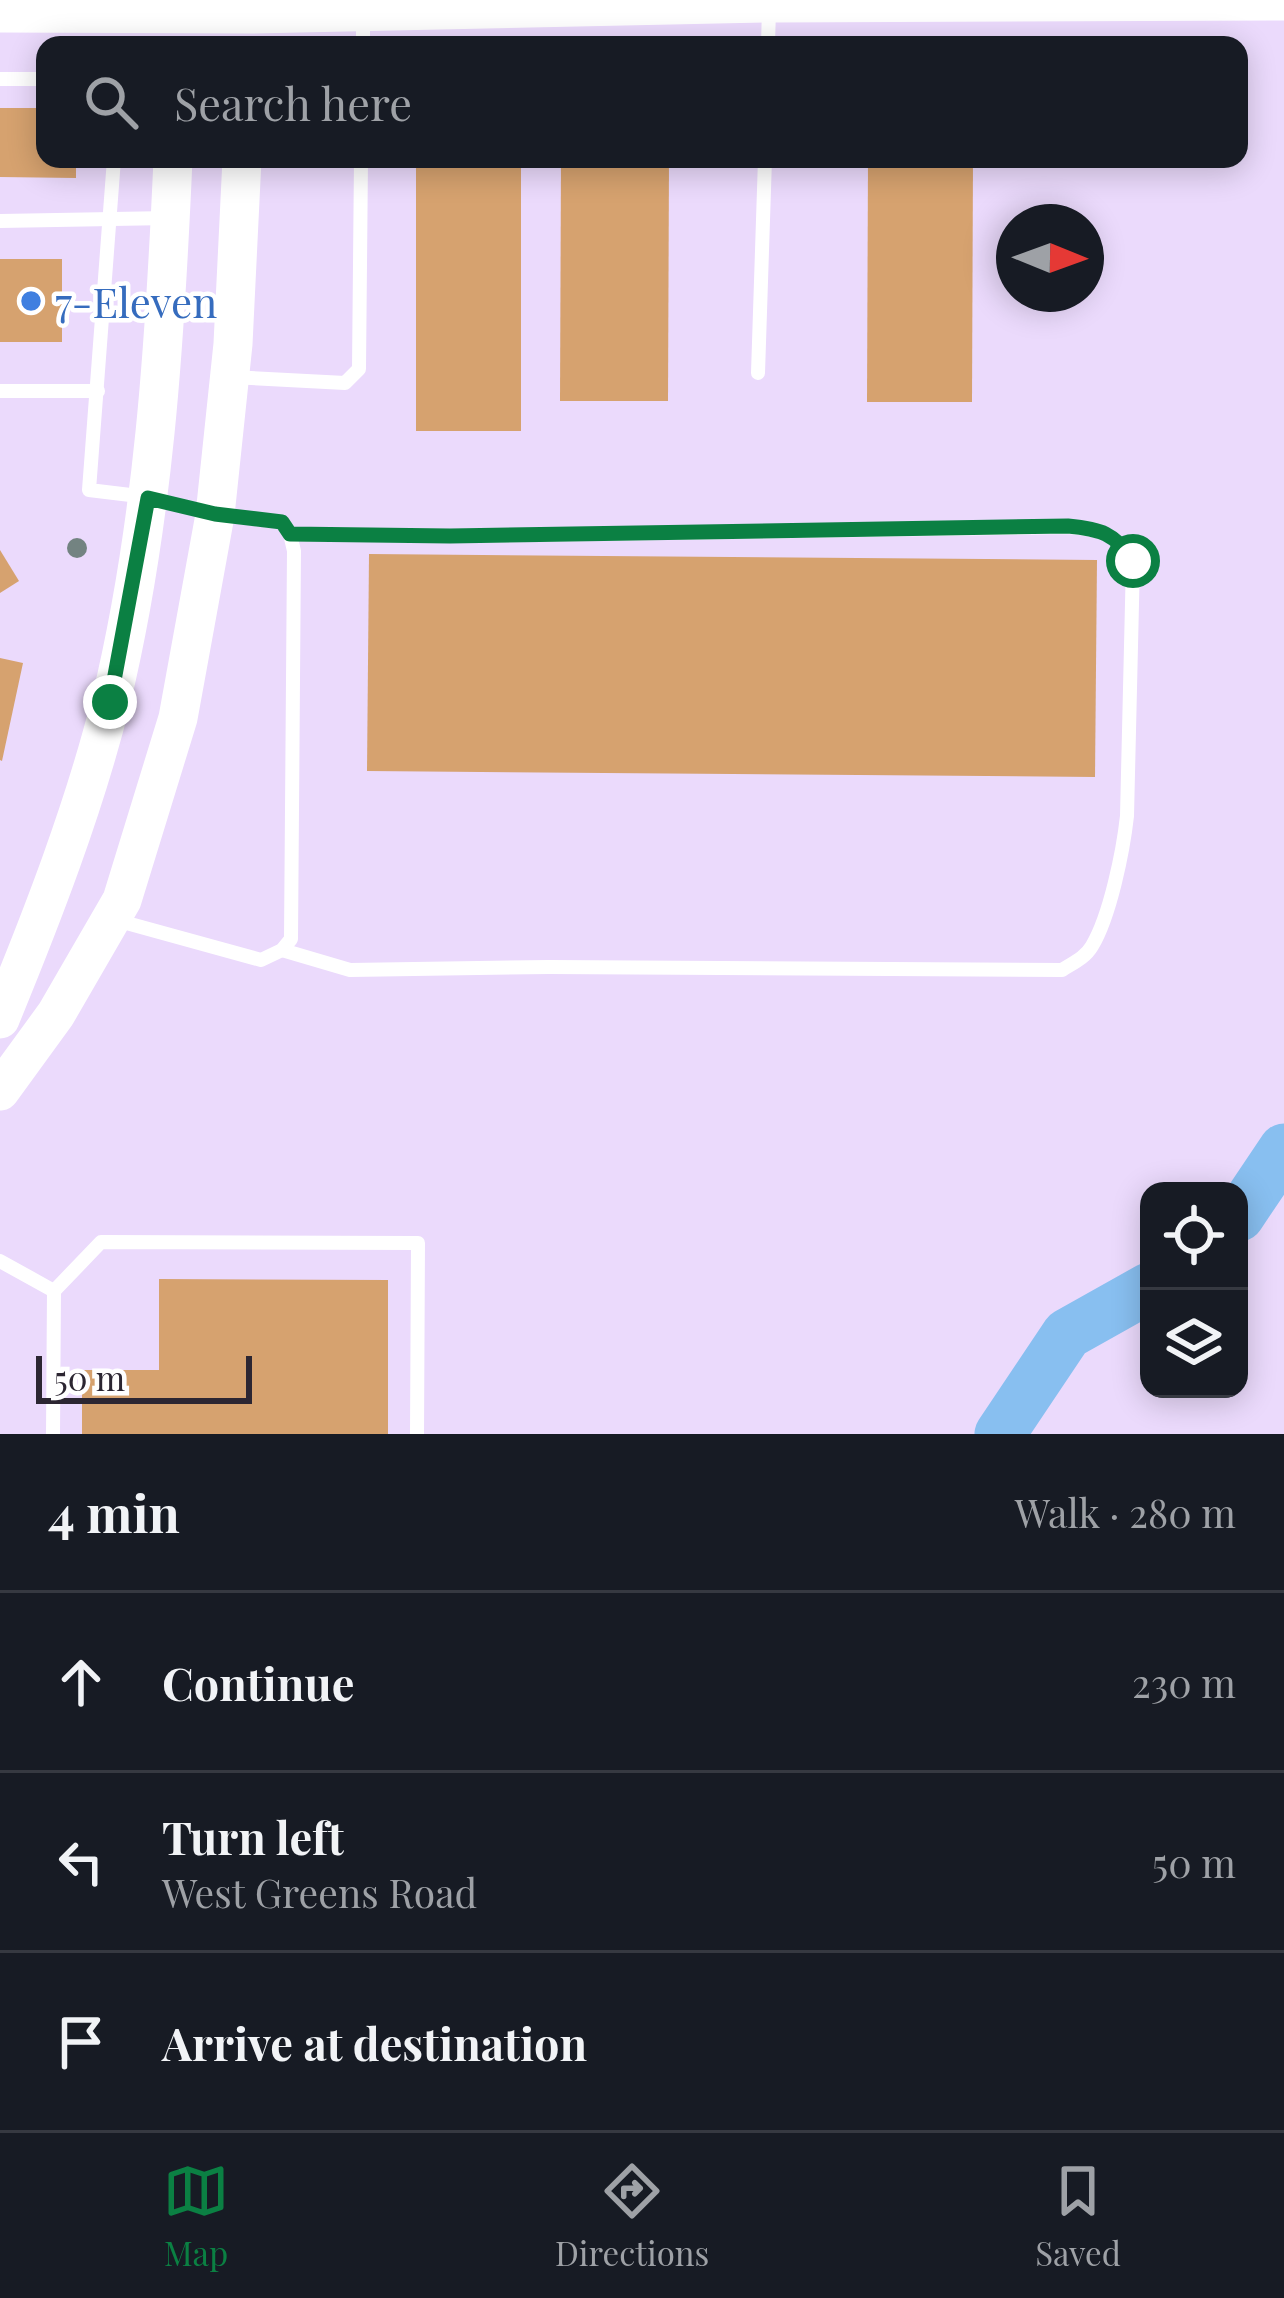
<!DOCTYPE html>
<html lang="en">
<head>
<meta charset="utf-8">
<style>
  :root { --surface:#171b24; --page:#20242c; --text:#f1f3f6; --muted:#9ea1a6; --line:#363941; --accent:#0b8043 }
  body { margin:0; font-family:"Playfair Display",serif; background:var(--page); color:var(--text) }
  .controls { position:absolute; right:36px; bottom:36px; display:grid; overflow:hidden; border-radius:24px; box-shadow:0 6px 30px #0003 }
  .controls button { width:108px; height:108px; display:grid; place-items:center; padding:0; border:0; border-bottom:3px solid var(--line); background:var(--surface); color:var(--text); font:60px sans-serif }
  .compass { position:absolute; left:996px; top:204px; width:108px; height:108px; border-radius:50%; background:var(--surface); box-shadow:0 6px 30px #0003; rotate:91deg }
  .scale { position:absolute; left:36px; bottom:30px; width:216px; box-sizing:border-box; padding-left:12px; border:6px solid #2c2632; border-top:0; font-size:33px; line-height:42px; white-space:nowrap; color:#2c2632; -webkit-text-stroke:9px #fff; paint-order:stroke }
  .stop { position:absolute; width:36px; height:36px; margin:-27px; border:9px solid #0b8043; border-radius:50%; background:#fff }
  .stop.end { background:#0b8043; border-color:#fff; box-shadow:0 3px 12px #0008 }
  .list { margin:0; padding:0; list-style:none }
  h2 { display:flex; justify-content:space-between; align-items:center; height:156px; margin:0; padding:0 48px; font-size:51px }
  h2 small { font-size:39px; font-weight:400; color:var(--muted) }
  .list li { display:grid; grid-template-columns:78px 1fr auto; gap:36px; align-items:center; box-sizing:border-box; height:180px; padding:0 48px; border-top:3px solid var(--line) }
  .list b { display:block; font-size:45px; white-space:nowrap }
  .list p { margin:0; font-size:39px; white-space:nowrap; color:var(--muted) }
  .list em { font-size:39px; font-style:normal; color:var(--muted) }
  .icon { flex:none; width:66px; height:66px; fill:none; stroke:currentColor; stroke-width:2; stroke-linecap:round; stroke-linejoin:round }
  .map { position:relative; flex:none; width:1284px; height:1434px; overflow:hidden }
  .search { position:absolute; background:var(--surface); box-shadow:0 6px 30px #0003; left:36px; right:36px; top:36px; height:132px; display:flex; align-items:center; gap:30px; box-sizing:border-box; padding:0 42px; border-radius:24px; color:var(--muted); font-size:45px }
  .sheet { height:696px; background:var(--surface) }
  nav { display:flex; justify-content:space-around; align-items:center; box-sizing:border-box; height:168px; border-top:3px solid var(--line); background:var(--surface); font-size:33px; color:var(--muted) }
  nav a { display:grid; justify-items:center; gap:6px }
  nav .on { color:var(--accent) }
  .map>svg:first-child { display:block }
</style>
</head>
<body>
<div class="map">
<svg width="1284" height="1434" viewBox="0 0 1284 1434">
  <rect width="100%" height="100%" fill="#ebdafc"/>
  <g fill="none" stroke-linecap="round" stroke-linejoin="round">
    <g stroke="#88bff0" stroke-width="51">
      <polyline points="1239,1216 1284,1149"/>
      <polyline points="1000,1434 1067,1334 1149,1288"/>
    </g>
  </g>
  <g fill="#d6a26f">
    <polygon points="0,108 45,108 45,159 76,159 76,178 0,177"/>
    <rect x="416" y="159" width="105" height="272"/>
    <polygon points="561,159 669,159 668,401 560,401"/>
    <polygon points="868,159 973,159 972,402 867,402"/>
    <rect x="0" y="259" width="62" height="83"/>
    <polygon points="0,550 19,581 0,593"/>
    <polygon points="369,554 1097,560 1095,777 367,771"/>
    <polygon points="0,658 23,663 2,761 0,760"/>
    <polygon points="159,1279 388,1280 388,1434 82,1434 82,1370 159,1370"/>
  </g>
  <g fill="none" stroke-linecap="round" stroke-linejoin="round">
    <g stroke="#fff" stroke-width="14">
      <polyline points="363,45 363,18"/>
      <polyline points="768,45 769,8"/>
      <polyline points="0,79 45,79"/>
      <polyline points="114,159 89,490 147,497"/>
      <polyline points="0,221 169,218"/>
      <polyline points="758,373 765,159"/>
      <polyline points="232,377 345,383 359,369 361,159"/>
      <polyline points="0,391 98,391"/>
      <polyline points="112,919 261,960 282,950 291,939 294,551 290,534 282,522 220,515"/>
      <path d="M 282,950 L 350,970 L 549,967 L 1062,970 C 1073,963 1085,958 1092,946 C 1110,916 1123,852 1127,816 L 1133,561 C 1115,533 1100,529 1068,527 L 450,536 L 290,534"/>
      <polyline points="0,1261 54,1291"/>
      <polyline points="53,1434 54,1291 101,1242 418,1243 417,1434"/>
    </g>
    <g stroke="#fff" stroke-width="39">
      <polyline points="0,13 251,14 769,3 1284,1"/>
      <path d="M 0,1019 C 42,917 84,809 111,701 C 154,523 165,341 173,159"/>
      <polyline points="0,1091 56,1014 122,900 178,718 215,515 233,344 242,159"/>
    </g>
  </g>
  <circle fill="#738381" cx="77" cy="548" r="10"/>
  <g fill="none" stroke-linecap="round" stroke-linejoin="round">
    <path stroke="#0b8043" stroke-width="15" d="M 110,702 L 148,498 L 215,514 L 282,522 L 290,534 L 450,536 L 1068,526 C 1100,529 1115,533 1133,561"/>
  </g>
  <circle fill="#3f7fe0" stroke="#fff" stroke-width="4.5" cx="31" cy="301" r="12"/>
  <g text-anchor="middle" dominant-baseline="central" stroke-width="9" stroke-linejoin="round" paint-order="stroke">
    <g font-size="42" fill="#366cbe" stroke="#fff" text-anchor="start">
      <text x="55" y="301">7-Eleven</text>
    </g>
  </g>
</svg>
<div class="controls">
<button><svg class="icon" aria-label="locate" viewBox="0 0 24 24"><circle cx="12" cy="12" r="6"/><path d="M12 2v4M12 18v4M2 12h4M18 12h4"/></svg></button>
<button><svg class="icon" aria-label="layers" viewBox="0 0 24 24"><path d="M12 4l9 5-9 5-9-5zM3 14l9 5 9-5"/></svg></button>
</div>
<svg class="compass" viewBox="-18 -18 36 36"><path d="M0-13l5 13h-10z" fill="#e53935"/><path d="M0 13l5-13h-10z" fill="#9ea1a6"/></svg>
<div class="scale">50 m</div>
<div class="stop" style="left:1133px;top:561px"></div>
<div class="stop end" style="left:110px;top:702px"></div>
<div class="search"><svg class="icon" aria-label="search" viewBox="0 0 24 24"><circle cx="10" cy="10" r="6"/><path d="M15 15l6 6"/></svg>Search here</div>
</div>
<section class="sheet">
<h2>4 min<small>Walk · 280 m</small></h2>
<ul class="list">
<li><svg class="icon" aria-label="ahead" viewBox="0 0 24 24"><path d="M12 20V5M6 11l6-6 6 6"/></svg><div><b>Continue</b></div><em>230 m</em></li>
<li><svg class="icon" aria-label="left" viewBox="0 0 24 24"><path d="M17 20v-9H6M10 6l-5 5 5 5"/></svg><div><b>Turn left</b><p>West Greens Road</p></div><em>50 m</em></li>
<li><svg class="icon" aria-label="arrive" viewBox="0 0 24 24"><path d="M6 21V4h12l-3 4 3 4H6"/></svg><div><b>Arrive at destination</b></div></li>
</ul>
</section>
<nav>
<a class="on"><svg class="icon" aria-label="map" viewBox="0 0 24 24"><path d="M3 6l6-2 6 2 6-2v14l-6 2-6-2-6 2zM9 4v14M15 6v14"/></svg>Map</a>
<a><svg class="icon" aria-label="directions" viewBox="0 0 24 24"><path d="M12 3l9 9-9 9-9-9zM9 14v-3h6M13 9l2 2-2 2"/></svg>Directions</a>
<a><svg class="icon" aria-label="saved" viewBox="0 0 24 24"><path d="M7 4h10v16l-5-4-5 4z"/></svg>Saved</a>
</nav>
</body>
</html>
